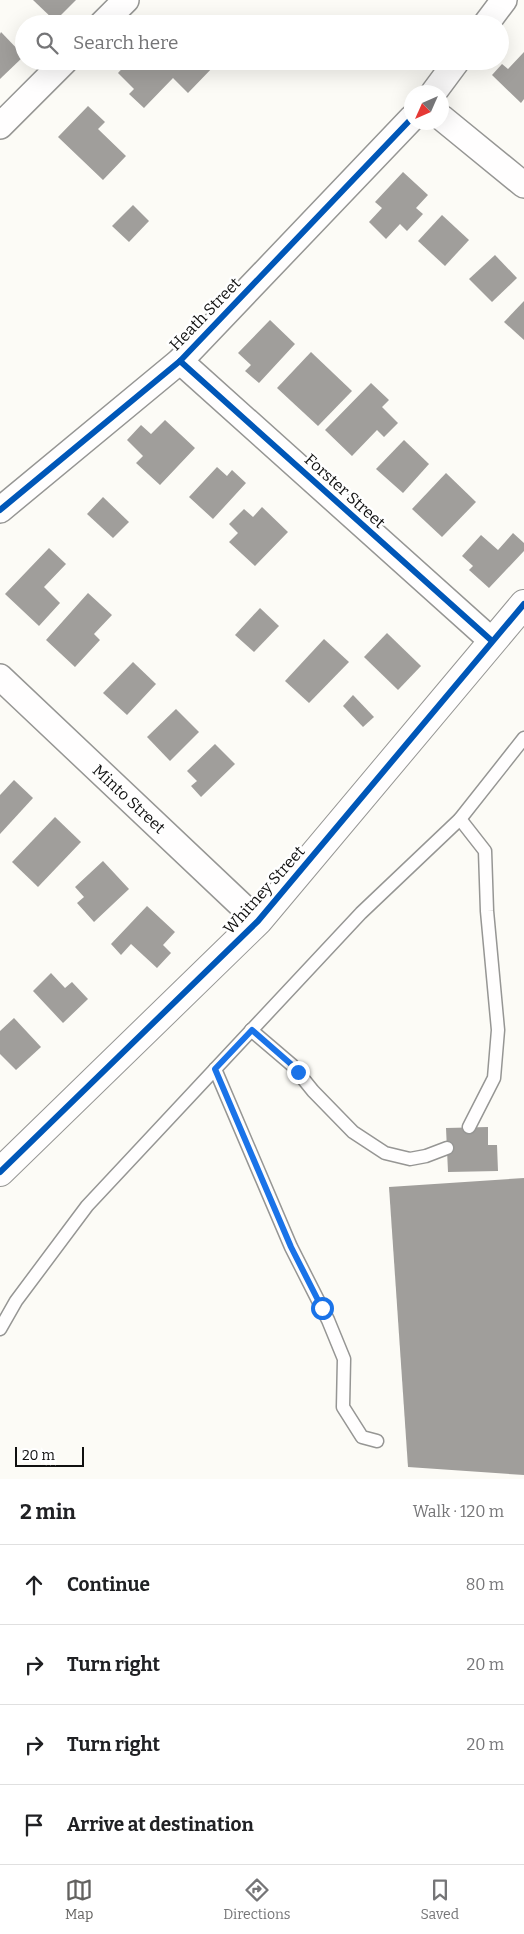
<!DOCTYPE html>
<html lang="en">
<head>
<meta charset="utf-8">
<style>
  :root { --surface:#fff; --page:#f6f6f6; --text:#202124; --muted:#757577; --line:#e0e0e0; --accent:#636260 }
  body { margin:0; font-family:Bitter,serif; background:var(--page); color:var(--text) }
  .compass { position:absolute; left:404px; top:85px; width:45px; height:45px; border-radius:50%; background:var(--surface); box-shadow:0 5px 20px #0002; rotate:225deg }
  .scale { position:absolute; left:15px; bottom:12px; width:69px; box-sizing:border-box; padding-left:5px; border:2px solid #101010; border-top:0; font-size:14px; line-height:18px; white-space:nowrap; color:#101010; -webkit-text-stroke:4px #fff; paint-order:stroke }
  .stop { position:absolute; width:15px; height:15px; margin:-11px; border:4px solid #1a73e8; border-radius:50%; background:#fff }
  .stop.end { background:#1a73e8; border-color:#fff; box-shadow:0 1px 5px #0008 }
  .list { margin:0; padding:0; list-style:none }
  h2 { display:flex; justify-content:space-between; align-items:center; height:65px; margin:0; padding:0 20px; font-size:21px }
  h2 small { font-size:16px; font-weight:400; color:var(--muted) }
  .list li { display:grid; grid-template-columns:32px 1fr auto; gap:15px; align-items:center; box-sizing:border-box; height:80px; padding:0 20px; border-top:1px solid var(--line) }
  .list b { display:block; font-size:19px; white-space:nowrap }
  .list em { font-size:16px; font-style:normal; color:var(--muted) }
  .icon { flex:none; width:28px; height:28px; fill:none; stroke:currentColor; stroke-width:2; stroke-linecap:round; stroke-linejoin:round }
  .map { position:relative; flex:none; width:524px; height:1479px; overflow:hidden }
  .search { position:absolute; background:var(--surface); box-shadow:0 5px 20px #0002; left:15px; right:15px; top:15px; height:55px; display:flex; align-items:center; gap:12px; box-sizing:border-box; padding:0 18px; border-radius:28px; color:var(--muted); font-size:19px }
  .sheet { height:385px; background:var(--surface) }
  nav { display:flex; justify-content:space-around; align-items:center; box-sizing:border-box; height:70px; border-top:1px solid var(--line); background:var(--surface); font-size:14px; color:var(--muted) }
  nav a { display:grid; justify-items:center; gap:2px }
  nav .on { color:var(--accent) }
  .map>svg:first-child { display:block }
</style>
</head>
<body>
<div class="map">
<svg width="524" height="1479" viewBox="0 0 524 1479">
  <rect width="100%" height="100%" fill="#fcfbf6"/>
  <g fill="#a09e9b">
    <polygon points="33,0 76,0 55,21"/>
    <polygon points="1,32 24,56 0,79 0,34"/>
    <polygon points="524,52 524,99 521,103 492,75 502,64 508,69"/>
    <polygon points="129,61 138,61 142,66 147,61 211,61 215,65 188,93 173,78 144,108 129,94 134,89 118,73"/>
    <polygon points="88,106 105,122 98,129 126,156 103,180 58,137"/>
    <polygon points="403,172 428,195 416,208 423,214 407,231 400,224 386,239 369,222 382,208 375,202"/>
    <polygon points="133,205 149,221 129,242 112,226"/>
    <polygon points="442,215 469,240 445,266 418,241"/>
    <polygon points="495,255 517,278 492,302 469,279"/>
    <polygon points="524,301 524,340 504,322"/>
    <polygon points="270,320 295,344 259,383 245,371 251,365 238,353"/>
    <polygon points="311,352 352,391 318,426 277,388"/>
    <polygon points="371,383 389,400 382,407 398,423 384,437 377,430 352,456 325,430"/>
    <polygon points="165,420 195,448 160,485 136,463 143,456 127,440 141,425 151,434"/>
    <polygon points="404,440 429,464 403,493 376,469"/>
    <polygon points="217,467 227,476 232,470 246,483 213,519 189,497"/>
    <polygon points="446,473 476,502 442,537 412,509"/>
    <polygon points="103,497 129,522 113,538 87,514"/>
    <polygon points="262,507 288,532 255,566 229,542 238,533 229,524 244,509 253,517"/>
    <polygon points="513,533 524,543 524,551 489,588 469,570 473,566 462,556 481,535 498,550"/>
    <polygon points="49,548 66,564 44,587 60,603 39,626 5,594"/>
    <polygon points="88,593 112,615 94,634 100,640 75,667 46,640"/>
    <polygon points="260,608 279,626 254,652 235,635"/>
    <polygon points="387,633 421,666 398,690 364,657"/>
    <polygon points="324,639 349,662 309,703 285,681"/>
    <polygon points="133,662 156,684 127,715 103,693"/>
    <polygon points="353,695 374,717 363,727 343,706"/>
    <polygon points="176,709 199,732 170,761 147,737"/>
    <polygon points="215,744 235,764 201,797 191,786 197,781 187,771"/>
    <polygon points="14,780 33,798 0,834 0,795"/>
    <polygon points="55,817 81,842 38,887 12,862"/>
    <polygon points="103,861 129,889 94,922 77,903 84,897 75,887"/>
    <polygon points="147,906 175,932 163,945 171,953 157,968 131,944 121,955 111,944"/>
    <polygon points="51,973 65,988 72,982 88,999 63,1023 33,991"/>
    <polygon points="14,1018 41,1047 16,1070 0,1054 0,1031"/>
    <polygon points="488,1127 488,1145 497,1145 498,1171 448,1172 446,1128"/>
    <polygon points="524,1178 524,1475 408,1467 389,1187"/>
  </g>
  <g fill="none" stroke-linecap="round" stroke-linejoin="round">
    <defs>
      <g id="service">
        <polyline points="460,819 485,851 487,911 498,1030 494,1078 469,1127"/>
        <polyline points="251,1030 292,1065 313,1091 353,1132 385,1153 410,1159 426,1156 447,1148"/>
        <polyline points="215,1069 291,1247 328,1320 344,1359 343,1407 362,1437 377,1441"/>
        <polyline points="0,1329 16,1301 87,1206 361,913 460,819 524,738"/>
      </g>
      <g id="minor">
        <polyline points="102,24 126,0"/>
        <polyline points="486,24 504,0"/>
        <polyline points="434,92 457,61"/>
        <polyline points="442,118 524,185"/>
        <polyline points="0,126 65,61"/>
        <polyline points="180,361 492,641"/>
        <polyline points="0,510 180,361 412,118"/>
        <polyline points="0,677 258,921"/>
      </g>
      <polyline id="tertiary" points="0,1172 258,921 524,604"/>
    </defs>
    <use href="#service" stroke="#969694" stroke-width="15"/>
    <use href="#minor" stroke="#969694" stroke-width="28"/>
    <use href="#tertiary" stroke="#969694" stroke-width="30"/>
    <use href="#service" stroke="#fffefe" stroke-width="12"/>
    <use href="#minor" stroke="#fffefe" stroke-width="25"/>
    <use href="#tertiary" stroke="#fffefe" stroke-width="28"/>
    <defs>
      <g id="cycleway">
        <polyline points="180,361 492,641"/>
        <polyline points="0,510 180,361 412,118"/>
        <polyline points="0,1172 258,921 524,604"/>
      </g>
    </defs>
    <use href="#cycleway" stroke="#fff" stroke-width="9"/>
    <use href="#cycleway" stroke="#0057b8" stroke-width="6"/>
  </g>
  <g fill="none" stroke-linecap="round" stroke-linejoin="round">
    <polyline stroke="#1a73e8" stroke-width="6" points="298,1072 292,1065 252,1030 215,1069 291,1247 322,1308"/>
  </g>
  <g text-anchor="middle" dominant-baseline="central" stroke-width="5" stroke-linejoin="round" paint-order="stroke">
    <g font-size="16" fill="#101010" stroke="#fff">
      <text transform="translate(205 314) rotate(-46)">Heath Street</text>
      <text transform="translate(345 491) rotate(42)">Forster Street</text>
      <text transform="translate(129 799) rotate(43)">Minto Street</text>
      <text transform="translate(264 890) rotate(-48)">Whitney Street</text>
    </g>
  </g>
</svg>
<svg class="compass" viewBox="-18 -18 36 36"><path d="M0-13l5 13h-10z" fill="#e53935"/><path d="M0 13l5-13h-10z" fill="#757577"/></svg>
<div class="scale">20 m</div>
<div class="stop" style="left:322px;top:1308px"></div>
<div class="stop end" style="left:298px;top:1072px"></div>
<div class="search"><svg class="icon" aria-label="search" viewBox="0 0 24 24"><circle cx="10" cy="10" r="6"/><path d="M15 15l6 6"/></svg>Search here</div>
</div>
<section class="sheet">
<h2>2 min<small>Walk · 120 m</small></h2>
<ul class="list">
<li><svg class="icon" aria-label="ahead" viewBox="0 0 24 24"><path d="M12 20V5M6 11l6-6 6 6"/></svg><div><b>Continue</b></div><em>80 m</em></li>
<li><svg class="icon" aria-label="right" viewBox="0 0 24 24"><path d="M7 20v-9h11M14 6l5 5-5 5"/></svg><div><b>Turn right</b></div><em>20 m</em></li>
<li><svg class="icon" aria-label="right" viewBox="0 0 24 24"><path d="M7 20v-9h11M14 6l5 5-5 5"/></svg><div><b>Turn right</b></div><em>20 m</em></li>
<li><svg class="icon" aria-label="arrive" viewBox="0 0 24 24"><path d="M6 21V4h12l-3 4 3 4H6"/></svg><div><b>Arrive at destination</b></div></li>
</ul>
</section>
<nav>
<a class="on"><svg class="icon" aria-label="map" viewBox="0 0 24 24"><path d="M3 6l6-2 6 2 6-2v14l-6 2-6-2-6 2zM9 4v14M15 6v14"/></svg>Map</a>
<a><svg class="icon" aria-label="directions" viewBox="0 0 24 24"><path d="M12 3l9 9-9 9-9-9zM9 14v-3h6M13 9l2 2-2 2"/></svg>Directions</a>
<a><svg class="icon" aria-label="saved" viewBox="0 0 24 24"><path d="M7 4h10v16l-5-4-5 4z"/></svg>Saved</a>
</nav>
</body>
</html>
